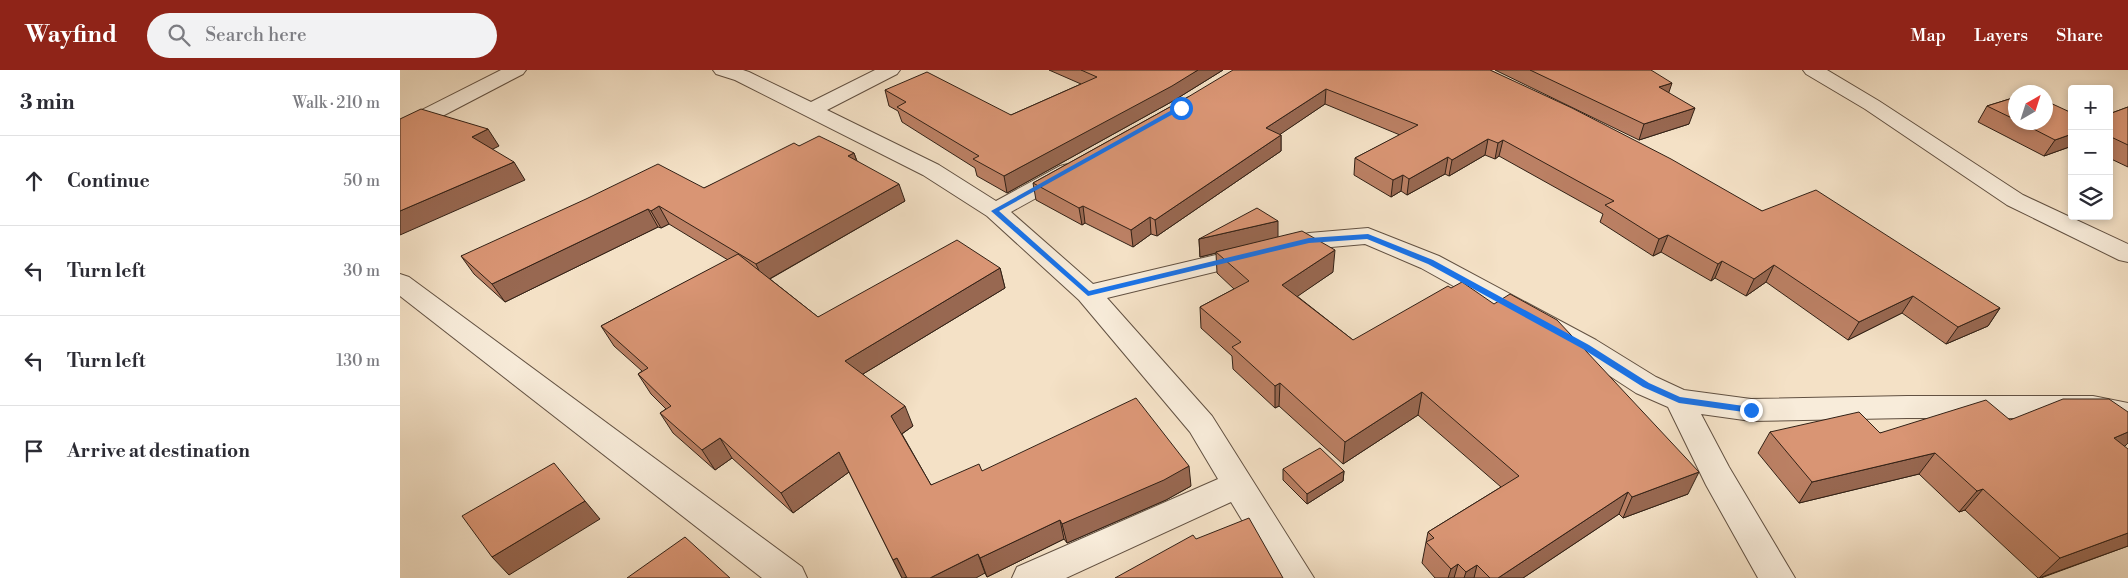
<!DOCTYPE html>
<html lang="en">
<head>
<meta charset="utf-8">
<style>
  :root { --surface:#fff; --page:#f2f2f3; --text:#2b2b33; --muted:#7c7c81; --line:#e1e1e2; --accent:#8f2418 }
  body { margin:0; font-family:"Libre Bodoni",serif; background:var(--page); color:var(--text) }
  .controls { position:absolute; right:15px; top:15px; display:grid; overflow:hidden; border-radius:5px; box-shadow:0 2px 8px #0003 }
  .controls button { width:45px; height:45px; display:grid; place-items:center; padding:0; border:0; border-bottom:1px solid var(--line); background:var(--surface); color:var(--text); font:25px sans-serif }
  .compass { position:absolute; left:1608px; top:15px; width:45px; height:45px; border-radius:50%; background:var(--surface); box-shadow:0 2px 8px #0003; rotate:39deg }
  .stop { position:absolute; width:15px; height:15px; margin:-11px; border:4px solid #1a73e8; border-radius:50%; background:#fff }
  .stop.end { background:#1a73e8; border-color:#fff; box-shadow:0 1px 5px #0008 }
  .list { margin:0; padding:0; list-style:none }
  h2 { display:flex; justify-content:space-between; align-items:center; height:65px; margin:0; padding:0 20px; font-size:21px }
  h2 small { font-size:16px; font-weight:400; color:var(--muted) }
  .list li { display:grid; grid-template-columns:32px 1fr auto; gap:15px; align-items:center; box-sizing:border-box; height:90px; padding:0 20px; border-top:1px solid var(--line) }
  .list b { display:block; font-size:19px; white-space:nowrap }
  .list em { font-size:16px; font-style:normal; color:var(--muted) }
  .icon { flex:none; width:28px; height:28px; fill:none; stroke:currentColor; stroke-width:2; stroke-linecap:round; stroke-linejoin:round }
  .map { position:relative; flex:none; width:1728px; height:508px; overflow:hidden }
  header { display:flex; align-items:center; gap:30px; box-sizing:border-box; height:70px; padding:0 25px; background:var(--accent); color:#fff }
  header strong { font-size:24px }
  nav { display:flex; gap:28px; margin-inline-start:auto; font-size:18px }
  .search { width:350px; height:45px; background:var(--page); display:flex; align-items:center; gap:12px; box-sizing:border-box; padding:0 18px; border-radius:28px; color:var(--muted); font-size:19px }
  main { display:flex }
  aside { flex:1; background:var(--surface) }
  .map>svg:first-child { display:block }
</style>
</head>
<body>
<header>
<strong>Wayfind</strong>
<div class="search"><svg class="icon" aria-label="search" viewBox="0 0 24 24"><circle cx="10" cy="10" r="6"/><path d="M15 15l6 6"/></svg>Search here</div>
<nav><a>Map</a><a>Layers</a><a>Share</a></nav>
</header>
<main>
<aside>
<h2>3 min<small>Walk · 210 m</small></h2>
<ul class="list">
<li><svg class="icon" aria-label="ahead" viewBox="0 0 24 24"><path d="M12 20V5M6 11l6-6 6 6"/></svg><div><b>Continue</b></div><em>50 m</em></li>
<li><svg class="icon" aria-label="left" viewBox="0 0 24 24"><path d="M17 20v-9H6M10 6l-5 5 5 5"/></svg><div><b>Turn left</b></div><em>30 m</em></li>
<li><svg class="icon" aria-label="left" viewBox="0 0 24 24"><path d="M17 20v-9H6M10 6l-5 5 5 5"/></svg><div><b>Turn left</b></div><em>130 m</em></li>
<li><svg class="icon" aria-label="arrive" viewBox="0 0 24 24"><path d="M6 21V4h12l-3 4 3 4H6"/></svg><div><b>Arrive at destination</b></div></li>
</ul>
</aside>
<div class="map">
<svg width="1728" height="508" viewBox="0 0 1728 508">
  <rect width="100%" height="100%" fill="#f4e1c6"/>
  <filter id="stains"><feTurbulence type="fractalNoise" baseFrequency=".004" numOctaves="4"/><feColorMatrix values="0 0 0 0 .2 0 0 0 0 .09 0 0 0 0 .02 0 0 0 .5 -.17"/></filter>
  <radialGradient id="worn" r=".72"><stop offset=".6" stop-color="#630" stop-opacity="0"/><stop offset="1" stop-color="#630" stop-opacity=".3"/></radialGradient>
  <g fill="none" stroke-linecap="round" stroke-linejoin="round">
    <defs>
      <g id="minor">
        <polygon points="101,0 126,0 123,4 8,64 0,65 0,51"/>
        <polygon points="313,0 343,0 349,2 411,32 475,0 500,0 497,4 427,40 539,95 596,131 660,96 668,94 676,96 679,101 676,106 611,142 693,214 909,163 968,158 1039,186 1196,270 1256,307 1284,320 1351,329 1507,326 1693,326 1728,333 1728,355 1693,348 1507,348 1351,351 1301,344 1329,397 1395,508 1358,508 1306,415 1268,337 1236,323 1176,284 1021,198 965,174 909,179 707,228 812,346 914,508 877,508 831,432 666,508 612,508 617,497 818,409 790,362 679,230 587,146 523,105 335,10 316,4"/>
        <polygon points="1403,0 1427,0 1479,31 1623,125 1728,174 1728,192 1719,190 1607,135 1465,39 1406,4"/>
        <polygon points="0,204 9,207 402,497 407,508 362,508 0,226"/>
      </g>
    </defs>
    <use href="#minor" stroke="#625142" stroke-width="2"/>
    <use href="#minor" fill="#f8ecda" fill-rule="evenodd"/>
  </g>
  <g fill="#bb8064" stroke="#322116">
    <polygon points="649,0 823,0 773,31 607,123 577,106 575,98 502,52 498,41 489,36 485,20 611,45 681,14"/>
    <polygon points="1090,0 1362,141 1600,238 1588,256 1546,274 1502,243 1448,270 1366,212 1346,226 1315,208 1311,211 1261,182 1253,186 1200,152 1203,144 1099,86 1095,89 1085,85 1049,106 1045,104 1007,125 1001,121 991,127 954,105 955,88 1000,65 925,34 880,64 881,65 881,81 757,166 751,164 733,177 685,153 682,155 636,130 633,113 788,27"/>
    <polygon points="1095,0 1251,0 1269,23 1289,54 1239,70"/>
    <polygon points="1616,27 1616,52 1646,52 1672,43 1672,76 1644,86 1578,52 1587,36"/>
    <polygon points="1728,37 1728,97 1709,88 1709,44"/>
    <polygon points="399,76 454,83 457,91 505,131 370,209 418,247 600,198 605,218 463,304 513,356 502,364 531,415 582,401 791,416 766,430 667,473 664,469 587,507 585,503 507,507 502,508 449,402 393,443 332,388 315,400 273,363 260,343 266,339 251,324 238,304 242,301 214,276 201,256 328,190 269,154 261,158 258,157 105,232 74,204 61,186 304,118"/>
    <polygon points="878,167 933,202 897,226 953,270 1288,424 1223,448 1219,444 1123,508 1035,508 1022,493 1028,462 1101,417 1018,345 943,394 879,336 875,338 833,299 832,286 801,258 800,237 834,219 817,203 816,183 800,187 799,169"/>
    <polygon points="1370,362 1480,363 1725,376 1724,376 1728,476 1641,508 1638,508 1565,440 1559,442 1519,404 1399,433 1358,383"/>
    <polygon points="883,399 944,401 943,411 907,434 883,410"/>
  </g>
  <g fill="#986851" stroke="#322116">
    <polygon points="798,0 823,0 773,31 607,123 604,106"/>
    <polygon points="1272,13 1267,28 1259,17"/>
    <polygon points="926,19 925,34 866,74 866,58"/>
    <polygon points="1295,38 1289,54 1239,70 1244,54"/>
    <polygon points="88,59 99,76 83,84 72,67"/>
    <polygon points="1672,64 1672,76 1644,86 1655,70"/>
    <polygon points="881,65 881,81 757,166 755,150"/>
    <polygon points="1088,69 1085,85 1049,106 1052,90"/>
    <polygon points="1103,70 1099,86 1095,89 1098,73"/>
    <polygon points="454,83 460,101 448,86"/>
    <polygon points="1048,87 1045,104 1007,125 1009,109"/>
    <polygon points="114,92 125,110 0,165 0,141"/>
    <polygon points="1003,105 1001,121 991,127 993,110"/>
    <polygon points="499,114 505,131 364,212 356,194"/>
    <polygon points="259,136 269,154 261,158 251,141"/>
    <polygon points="683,136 685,153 682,155 679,138"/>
    <polygon points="248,139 258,157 105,232 92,214"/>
    <polygon points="750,147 751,164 733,177 731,160"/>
    <polygon points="878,151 878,168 816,182 816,183 800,187 799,169"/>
    <polygon points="1268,165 1261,182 1253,186 1259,169"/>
    <polygon points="935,180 933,202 882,237 882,215"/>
    <polygon points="1322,191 1315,208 1311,211 1318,194"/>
    <polygon points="1374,195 1366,212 1346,226 1354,209"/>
    <polygon points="600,198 605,218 453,310 445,291"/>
    <polygon points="1513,226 1502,243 1448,270 1459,252"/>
    <polygon points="1600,238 1588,256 1546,274 1558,257"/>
    <polygon points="880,313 879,336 875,338 875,316"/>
    <polygon points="1022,322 1018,345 943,394 945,372"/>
    <polygon points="505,336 513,356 500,365 491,346"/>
    <polygon points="1728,362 1728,373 1725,376 1693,390 1714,368"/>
    <polygon points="320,368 332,388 315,400 302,380"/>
    <polygon points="439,382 449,402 393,443 381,423"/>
    <polygon points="1535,383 1519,404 1399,433 1412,412"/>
    <polygon points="789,396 791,416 766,430 667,473 662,454"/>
    <polygon points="944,401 943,411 907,434 907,424"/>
    <polygon points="1299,402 1288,424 1223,448 1232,427"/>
    <polygon points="1583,419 1565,440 1559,442 1577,421"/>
    <polygon points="1228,422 1219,444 1123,508 1098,508"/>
    <polygon points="185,431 200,449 109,505 92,487"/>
    <polygon points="660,450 664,469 587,507 580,488"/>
    <polygon points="1728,463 1728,476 1639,508 1660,488"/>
    <polygon points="578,484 585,503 576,508 530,508"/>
    <polygon points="497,488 507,507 504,508 502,508 493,490"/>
    <polygon points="1058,494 1054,508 1048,508 1051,499"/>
    <polygon points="1077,495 1074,508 1064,508 1066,502"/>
  </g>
  <g fill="#d99574" stroke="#322116">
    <polygon points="681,0 798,0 772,16 604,106 573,89 579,86 497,37 506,32 485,20 527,2 611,45 697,7"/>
    <polygon points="833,0 1090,0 1172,38 1271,89 1362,141 1416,120 1600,238 1558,257 1513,226 1459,252 1374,195 1354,209 1322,191 1318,194 1268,165 1259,169 1205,135 1214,131 1103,70 1098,73 1088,69 1052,90 1048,87 1009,109 1003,105 993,110 955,88 1018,55 926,19 866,58 881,65 755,150 750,147 731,160 683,136 679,138 633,113 788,27"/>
    <polygon points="1130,0 1251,0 1272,13 1259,17 1295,38 1244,54"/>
    <polygon points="1616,27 1616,50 1587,36"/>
    <polygon points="1646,31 1672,43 1672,64 1655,70 1620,52 1646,52"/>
    <polygon points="1728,37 1728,75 1709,66 1709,44"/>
    <polygon points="21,39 88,59 72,67 114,92 0,141 0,49"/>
    <polygon points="419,66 454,83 448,86 499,114 356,194 259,136 251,141 248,139 92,214 61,186 186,129 258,94 304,118 394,73 399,76"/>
    <polygon points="857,138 878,151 799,169"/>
    <polygon points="902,161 935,180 882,215 953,270 1048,216 1051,218 1062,212 1094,234 1110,224 1157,250 1299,402 1232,427 1228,422 1098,508 1090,508 1077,495 1066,502 1058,494 1051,499 1026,472 1034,468 1028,462 1119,406 1022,322 945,372 880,313 875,316 832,277 841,272 800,237 849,211 816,182"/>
    <polygon points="557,170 600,198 445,291 505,336 491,346 531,415 579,394 582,401 736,328 789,396 764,410 662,454 660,450 580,488 578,484 530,508 507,508 497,488 493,490 439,382 381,423 320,368 302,380 260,343 271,336 238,304 248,298 201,256 338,184 418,247"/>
    <polygon points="1663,329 1709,329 1728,342 1728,362 1714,368 1728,379 1728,463 1660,488 1583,419 1577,421 1535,383 1412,412 1370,362 1459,342 1480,363 1586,330 1610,350"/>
    <polygon points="920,378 944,401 907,424 883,399"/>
    <polygon points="154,393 185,431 92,487 62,446"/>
    <polygon points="849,448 883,508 715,508 793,465 796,469"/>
    <polygon points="285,467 330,508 227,508"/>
  </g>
  <polygon fill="#1a73e8" points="779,36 784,38 599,141 689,221 909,168 968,164 1033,190 1189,275 1249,313 1280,327 1351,337 1355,340 1351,343 1279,333 1243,317 1183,279 1028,194 967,169 909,173 688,226 591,141"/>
  <rect width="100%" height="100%" filter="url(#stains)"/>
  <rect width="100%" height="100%" fill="url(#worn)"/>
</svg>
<div class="controls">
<button>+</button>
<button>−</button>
<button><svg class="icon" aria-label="layers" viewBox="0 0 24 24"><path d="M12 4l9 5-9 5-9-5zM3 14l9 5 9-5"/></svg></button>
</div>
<svg class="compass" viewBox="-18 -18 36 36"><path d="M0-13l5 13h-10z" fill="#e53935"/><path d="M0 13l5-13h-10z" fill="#7c7c81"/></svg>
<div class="stop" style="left:781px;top:38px"></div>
<div class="stop end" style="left:1351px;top:340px"></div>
</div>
</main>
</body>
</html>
